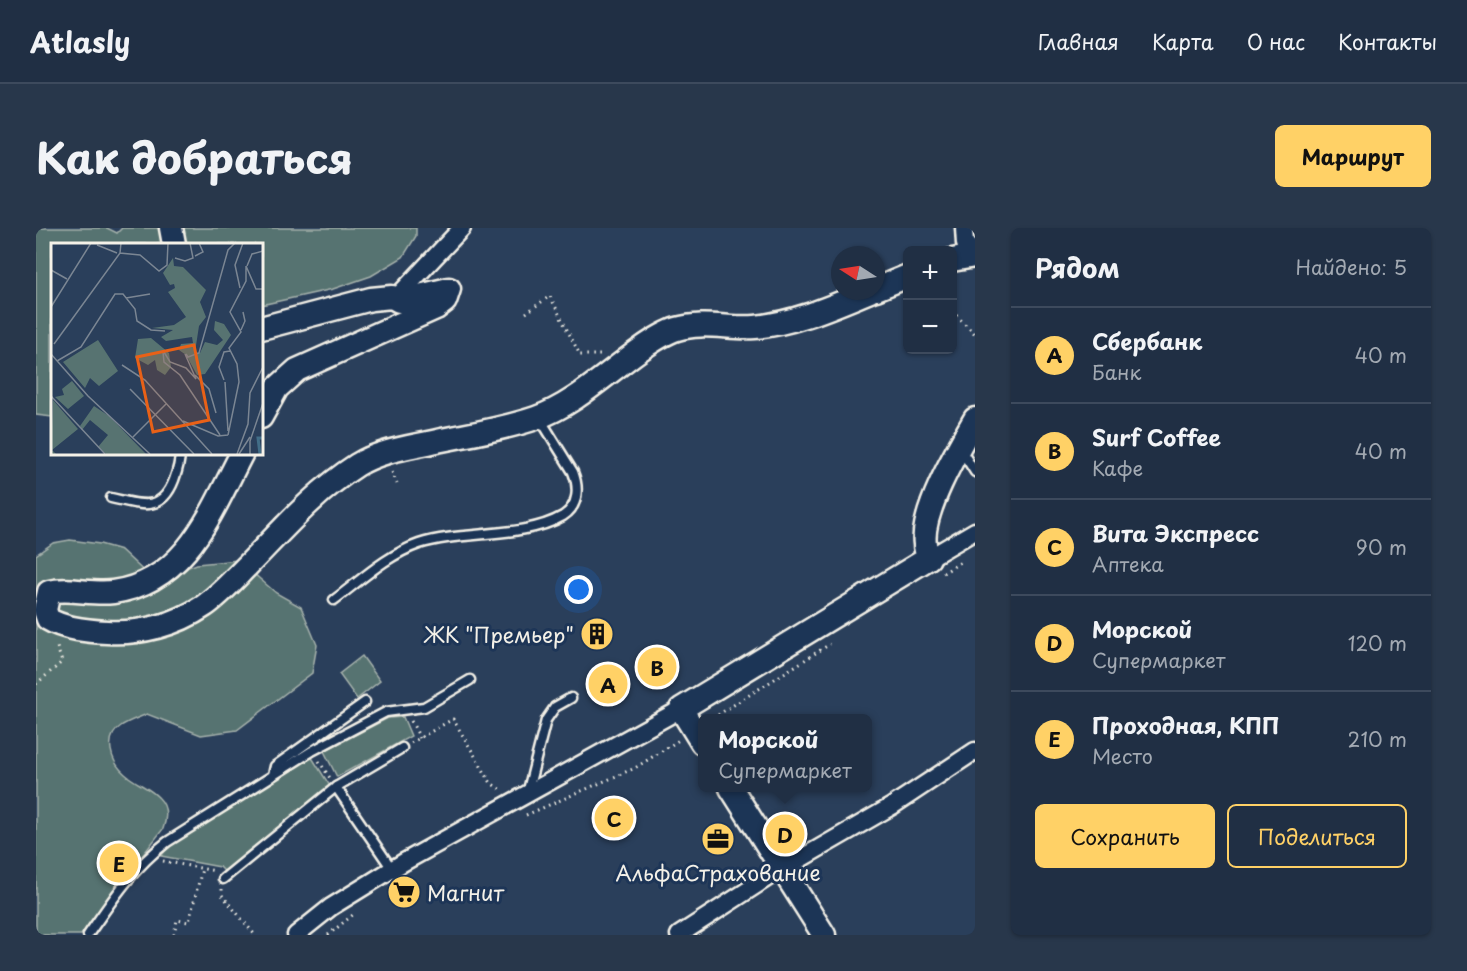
<!DOCTYPE html>
<html lang="ru">
<head>
<meta charset="utf-8">
<style>
  :root { --surface:#202f44; --page:#28374b; --text:#f1f3f6; --muted:#a2a9b2; --line:#3d4a5d; --accent:#ffd166 }
  body { margin:0; font-family:"Playpen Sans",sans-serif; background:var(--page); color:var(--text) }
  .controls { position:absolute; right:18px; top:18px; display:grid; overflow:hidden; border-radius:9px; box-shadow:0 2px 4px #0004 }
  .controls button { width:54px; height:54px; display:grid; place-items:center; padding:0; border:0; border-bottom:2px solid var(--line); background:var(--surface); color:var(--text); font:30px sans-serif }
  .compass { position:absolute; left:795px; top:18px; width:54px; height:54px; border-radius:50%; background:var(--surface); box-shadow:0 2px 4px #0004; rotate:282deg }
  .you { position:absolute; left:543px; top:362px; width:21px; height:21px; margin:-15px; border:4px solid #fff; border-radius:50%; background:#1a73e8; box-shadow:0 0 0 9px #1a73e833 }
  .badge { display:grid; place-items:center; width:39px; height:39px; border-radius:50%; background:var(--accent); color:#111; font-size:20px; font-weight:700 }
  .pin { position:absolute; translate:-50% -50%; border:3px solid #fff; box-shadow:0 2px 6px #0006 }
  .popup { position:absolute; left:662px; top:486px; width:174px; height:78px; box-sizing:border-box; display:grid; place-content:center; border-radius:9px; background:var(--surface); filter:drop-shadow(0 2px 4px #0005); font-size:20px; white-space:nowrap; color:var(--muted) }
  .popup b { font-size:22px; color:var(--text) }
  .popup::after { content:''; position:absolute; left:50%; top:100%; margin-left:-12px; border:12px solid transparent; border-top-color:var(--surface) }
  .list { margin:0; padding:0; list-style:none }
  h2 { display:flex; justify-content:space-between; align-items:center; height:78px; margin:0; padding:0 24px; font-size:26px }
  h2 small { font-size:20px; font-weight:400; color:var(--muted) }
  .list li { display:grid; grid-template-columns:39px 1fr auto; gap:18px; align-items:center; box-sizing:border-box; height:96px; padding:0 24px; border-top:2px solid var(--line) }
  .list b { display:block; font-size:22px; white-space:nowrap }
  .list p { margin:0; font-size:20px; white-space:nowrap; color:var(--muted) }
  .list em { font-size:20px; font-style:normal; color:var(--muted) }
  .actions { display:flex; gap:12px; padding:18px 24px }
  .actions a { flex:1; padding:14px 0; border:2px solid var(--accent); border-radius:9px; text-align:center; font-size:21px; color:var(--accent) }
  .actions .main { background:var(--accent); color:#111 }
  .map { position:relative; flex:none; width:939px; height:707px; overflow:hidden; border-radius:9px }
  header { display:flex; align-items:center; gap:36px; box-sizing:border-box; height:84px; padding:0 30px; background:var(--surface); border-bottom:2px solid var(--line) }
  header strong { font-size:28px }
  nav { display:flex; gap:33px; margin-inline-start:auto; font-size:21px }
  .intro { display:flex; align-items:center; justify-content:space-between; box-sizing:border-box; height:144px; padding:0 36px }
  h1 { margin:0; font-size:42px }
  .button { padding:15px 27px; border-radius:9px; background:var(--accent); color:#111; font-size:21px; font-weight:700 }
  main { display:flex; gap:36px; padding:0 36px }
  aside { flex:1; background:var(--surface); border-radius:9px; box-shadow:0 2px 4px #0004 }
  .map>svg:first-child { display:block }
</style>
</head>
<body>
<header>
<strong>Atlasly</strong>
<nav><a>Главная</a><a>Карта</a><a>О нас</a><a>Контакты</a></nav>
</header>
<div class="intro"><h1>Как добраться</h1><a class="button">Маршрут</a></div>
<main>
<div class="map">
<svg width="939" height="707" viewBox="0 0 939 707">
  <rect width="100%" height="100%" fill="#2a3f5b"/>
  <filter id="ink" filterUnits="userSpaceOnUse"><feTurbulence type="fractalNoise" baseFrequency=".0167" numOctaves="2"/><feDisplacementMap in="SourceGraphic" scale="12" xChannelSelector="R" yChannelSelector="G"/><feConvolveMatrix kernelMatrix="1 2 1 2 8 2 1 2 1" color-interpolation-filters="sRGB"/></filter>
  <g filter="url(#ink)">
    <g fill="#577371" stroke="#a6b2ac" stroke-width="1.5">
      <polygon points="0,0 71,0 81,5 86,0 380,0 380,8 367,29 335,48 297,61 225,77 225,16 16,16 16,189 0,187"/>
      <path d="M 34,312 L 64,316 L 85,322 L 117,352 L 161,336 L 202,332 L 240,365 L 265,379 L 281,417 L 276,445 L 201,502 L 165,507 L 111,486 C 102,490 92,493 85,498 C 67,510 75,534 89,546 C 99,555 114,560 123,570 C 132,579 131,590 127,601 L 45,707 L 0,707 L 0,327 L 17,315 Z"/>
      <polygon points="326,428 344,453 321,471 303,446"/>
      <polygon points="367,489 375,508 301,549 288,523 352,490"/>
      <polygon points="275,528 294,558 189,644 184,639 125,628 134,617"/>
    </g>
    <g fill="none" stroke-linecap="round" stroke-linejoin="round">
      <defs>
        <g id="lane">
          <polyline points="925,222 939,244"/>
          <path d="M 75,270 C 104,276 125,286 138,252 C 141,244 144,234 144,225"/>
          <path d="M 298,372 C 325,352 351,327 383,316 C 426,302 487,311 527,288 C 543,278 543,259 537,244 L 503,189"/>
          <polyline points="237,547 239,538 329,474"/>
          <polyline points="300,559 366,520"/>
          <polyline points="491,566 510,492 519,479 535,470"/>
          <polyline points="187,651 300,559 356,641"/>
          <path d="M 52,707 C 77,671 96,641 131,614 L 276,523 L 350,484 L 388,479 L 434,452"/>
        </g>
        <g id="street">
          <polyline points="928,0 929,16 939,24"/>
          <polyline points="360,70 426,0"/>
          <polyline points="893,330 939,303"/>
          <polyline points="260,707 295,679 368,634 645,481"/>
          <polyline points="643,707 734,648 748,643 759,634 856,578 939,523"/>
        </g>
        <g id="secondary">
          <polyline points="135,0 138,16"/>
          <polyline points="916,32 939,28"/>
          <polyline points="840,61 872,48"/>
          <polyline points="225,100 335,71 356,69 363,73 413,61 409,73 400,80 261,142 241,160 225,189"/>
          <path d="M 206,225 C 176,282 151,354 77,364 C 56,367 33,359 13,364 L 9,382 L 12,391 C 28,401 53,403 71,404 C 104,406 140,397 168,378 C 184,367 198,351 212,337 C 247,301 279,264 321,237 C 342,224 368,220 392,215 C 428,207 465,202 500,190 C 538,177 572,144 605,121 C 615,114 628,105 641,101 C 667,93 693,101 719,99 C 760,95 797,78 834,63"/>
          <path d="M 666,515 L 645,481 L 893,330 C 891,326 889,321 889,316 C 884,285 923,219 939,191"/>
          <polyline points="695,560 788,707"/>
        </g>
      </defs>
      <use href="#lane" stroke="#f4f1e8" stroke-width="13"/>
      <use href="#street" stroke="#f4f1e8" stroke-width="21"/>
      <use href="#secondary" stroke="#f4f1e8" stroke-width="27"/>
      <g stroke="#f4f1e8" stroke-width="3" stroke-dasharray="1.5 4.5" stroke-linecap="butt">
        <polyline points="916,83 939,106"/>
        <polyline points="490,85 514,68 544,127 565,127"/>
        <polyline points="356,244 361,256"/>
        <polyline points="907,345 925,334"/>
        <polyline points="0,456 26,434 20,416"/>
        <polyline points="677,490 794,416"/>
        <polyline points="375,493 384,510"/>
        <polyline points="375,515 417,491 455,555 465,562"/>
        <polyline points="283,533 294,550"/>
        <polyline points="490,587 599,540 643,512"/>
        <polyline points="127,633 179,643"/>
        <polyline points="186,661 186,667 219,707"/>
        <polyline points="138,707 141,692 153,694 166,641"/>
        <polyline points="292,707 318,686"/>
      </g>
      <use href="#lane" stroke="#1d3557" stroke-width="8"/>
      <use href="#street" stroke="#1d3557" stroke-width="16"/>
      <use href="#secondary" stroke="#1d3557" stroke-width="22"/>
    </g>
  </g>
  <defs>
    <symbol id="building-disc" viewBox="-11 -11 22 22"><circle r="9.5" fill="#ffd166" stroke="#1d3557"/><path d="M-4-6H4V6H1V3H-1V6H-4ZM-2.5-4.3h1.7v1.8h-1.7ZM.8-4.3h1.7v1.8H.8ZM-2.5-1h1.7V.8h-1.7ZM.8-1h1.7V.8H.8Z" fill="#111"/></symbol>
    <symbol id="office-disc" viewBox="-11 -11 22 22"><circle r="9.5" fill="#ffd166" stroke="#1d3557"/><path d="M-6-3h4V-5.5h4V-3h4V5H-6ZM-1-4.5V-3h2v-1.5ZM-6 0V1H6V0Z" fill="#111"/></symbol>
    <symbol id="supermarket-disc" viewBox="-11 -11 22 22"><circle r="9.5" fill="#ffd166" stroke="#1d3557"/><path d="M-6-5.5h2.5l.6 2H6L4.5 2H-2.5L-4.4-4H-6ZM-1.5 3.2a1.3 1.3 0 1 0 .1 0ZM3 3.2a1.3 1.3 0 1 0 .1 0Z" fill="#111"/></symbol>
  </defs>
  <g fill-rule="evenodd">
    <use href="#building-disc" x="542" y="387" width="38" height="38"/>
    <use href="#office-disc" x="663" y="592" width="38" height="38"/>
    <use href="#supermarket-disc" x="349" y="645" width="38" height="38"/>
  </g>
  <g text-anchor="middle" dominant-baseline="central" stroke-width="6" stroke-linejoin="round" paint-order="stroke">
    <g font-size="21" fill="#f4f1e8" stroke="#1d3557" text-anchor="end">
      <text x="538" y="406">ЖК "Премьер"</text>
      <text x="682" y="644" text-anchor="middle">АльфаСтрахование</text>
      <text x="391" y="664" text-anchor="start">Магнит</text>
    </g>
  </g>
  <g transform="translate(15 15)">
    <rect width="212" height="212" fill="#2a3f5b"/>
    <path d="M 122,15 L 123,23 L 132,24 L 155,47 L 149,59 L 155,74 L 148,83 L 144,109 L 149,110 L 154,99 L 166,102 L 172,97 L 163,87 L 164,78 L 173,81 L 180,92 L 154,131 L 146,132 L 135,112 L 128,107 L 130,101 L 142,100 L 141,94 L 115,98 L 110,94 L 122,87 L 101,85 L 123,82 L 135,74 L 117,49 L 124,45 L 123,41 L 119,42 L 112,30 ZM 100,95 L 118,110 L 120,124 L 114,132 L 106,127 L 104,117 L 97,122 L 84,115 L 87,96 ZM 47,97 L 67,128 L 48,143 L 39,135 L 34,145 L 12,119 ZM 21,138 L 33,153 L 17,166 L 4,154 L 13,152 L 11,146 ZM 2,157 L 27,186 L 1,207 L 5,211 L 0,211 ZM 43,163 L 58,173 L 95,211 L 55,211 L 47,204 L 57,192 L 39,177 L 31,187 L 29,183 Z" fill="#577371"/>
    <path fill="none" stroke="#426e88" stroke-width="3" d="M 209,211 L 207,195 L 212,195"/>
    <path fill="none" stroke="#7b8693" stroke-width="1.5" d="M 70,0 L 69,10 L 89,12 L 108,28 L 116,22 L 117,0M 46,2 L 66,10M 144,13 L 152,9 L 148,0M 124,15 L 134,18 L 142,15 L 139,0M 196,23 L 201,11 L 212,8M 0,27 L 16,36M 189,45 L 184,22 L 192,0M 75,55 L 99,51M 0,64 L 40,0M 190,87 L 194,78 L 192,69M 3,101 L 69,10M 112,109 L 113,119 L 129,132 L 169,192M 113,109 L 119,119 L 135,125 L 145,136 L 134,111M 0,111 L 37,153 L 99,211M 135,111 L 137,114 L 148,110 L 177,7 L 184,0M 6,118 L 30,104 L 64,51 L 72,51 L 84,66 L 86,78 L 100,87 L 114,88M 71,122 L 94,137 L 161,211M 144,132 L 158,146 L 165,170M 173,137 L 168,124 L 173,109 L 179,108M 174,139 L 177,188M 79,146 L 143,211M 0,153 L 54,211M 132,178 L 167,193 L 177,192M 177,192 L 188,139 L 186,121 L 178,105 L 190,89 L 179,69 L 195,38 L 195,23 L 205,46 L 212,46M 82,194 L 115,161M 186,211 L 197,181 L 199,150 L 212,124M 188,211 L 199,194M 199,211 L 199,198 L 212,160"/>
    <path fill="#e96117" fill-opacity="0.15" stroke="#e96117" stroke-width="3" d="M 143,102 L 158,177 L 102,189 L 86,114 Z"/>
    <rect width="212" height="212" fill="none" stroke="#f4f1e8" stroke-width="3"/>
  </g>
</svg>
<div class="controls">
<button>+</button>
<button>−</button>
</div>
<svg class="compass" viewBox="-18 -18 36 36"><path d="M0-13l5 13h-10z" fill="#e53935"/><path d="M0 13l5-13h-10z" fill="#a2a9b2"/></svg>
<div class="you"></div>
<div class="pin badge" style="left:572px;top:456px">A</div>
<div class="pin badge" style="left:621px;top:439px">B</div>
<div class="pin badge" style="left:578px;top:590px">C</div>
<div class="pin badge" style="left:749px;top:606px">D</div>
<div class="popup"><b>Морской</b>Супермаркет</div>
<div class="pin badge" style="left:83px;top:635px">E</div>
</div>
<aside>
<h2>Рядом<small>Найдено: 5</small></h2>
<ul class="list">
<li><span class="badge">A</span><div><b>Сбербанк</b><p>Банк</p></div><em>40 m</em></li>
<li><span class="badge">B</span><div><b>Surf Coffee</b><p>Кафе</p></div><em>40 m</em></li>
<li><span class="badge">C</span><div><b>Вита Экспресс</b><p>Аптека</p></div><em>90 m</em></li>
<li><span class="badge">D</span><div><b>Морской</b><p>Супермаркет</p></div><em>120 m</em></li>
<li><span class="badge">E</span><div><b>Проходная, КПП</b><p>Место</p></div><em>210 m</em></li>
</ul>
<div class="actions"><a class="main">Сохранить</a><a>Поделиться</a></div>
</aside>
</main>
</body>
</html>
